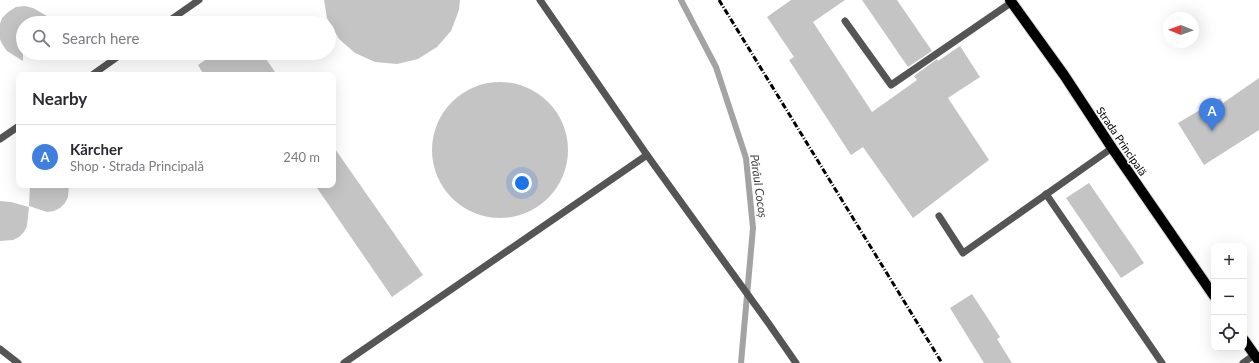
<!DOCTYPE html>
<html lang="en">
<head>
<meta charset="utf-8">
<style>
  :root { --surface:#fff; --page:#f7f7f7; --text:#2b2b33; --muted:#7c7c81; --line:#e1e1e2; --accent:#000 }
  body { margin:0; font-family:Lato,sans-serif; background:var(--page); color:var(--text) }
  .controls { position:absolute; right:12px; bottom:12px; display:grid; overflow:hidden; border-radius:8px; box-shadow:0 4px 16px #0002 }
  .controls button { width:36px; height:36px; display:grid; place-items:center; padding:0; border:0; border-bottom:1px solid var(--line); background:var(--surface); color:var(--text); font:20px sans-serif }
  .compass { position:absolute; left:1163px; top:12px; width:36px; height:36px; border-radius:50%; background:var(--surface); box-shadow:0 4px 16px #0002; rotate:271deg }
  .you { position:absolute; left:522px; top:183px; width:14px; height:14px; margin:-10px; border:3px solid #fff; border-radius:50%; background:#1a73e8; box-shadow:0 0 0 6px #1a73e833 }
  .badge { display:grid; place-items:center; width:26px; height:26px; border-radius:50%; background:var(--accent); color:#fff; font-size:13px; font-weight:700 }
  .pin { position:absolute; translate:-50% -33px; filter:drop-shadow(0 1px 2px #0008) }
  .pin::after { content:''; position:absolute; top:21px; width:14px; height:12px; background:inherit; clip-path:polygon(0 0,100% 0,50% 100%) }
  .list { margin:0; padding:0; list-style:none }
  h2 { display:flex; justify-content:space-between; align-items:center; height:52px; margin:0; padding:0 16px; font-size:17px }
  h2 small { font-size:13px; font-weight:400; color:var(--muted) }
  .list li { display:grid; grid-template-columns:26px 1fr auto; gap:12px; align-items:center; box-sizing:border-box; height:64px; padding:0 16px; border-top:1px solid var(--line) }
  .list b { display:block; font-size:15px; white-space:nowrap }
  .list p { margin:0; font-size:13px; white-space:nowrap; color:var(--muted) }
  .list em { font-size:13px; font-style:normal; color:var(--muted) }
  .icon { flex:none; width:22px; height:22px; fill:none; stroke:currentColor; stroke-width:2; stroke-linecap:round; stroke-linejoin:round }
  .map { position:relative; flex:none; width:1259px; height:363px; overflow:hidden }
  .search { position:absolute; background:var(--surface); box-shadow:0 4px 16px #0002; left:16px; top:16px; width:320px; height:44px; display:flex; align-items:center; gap:10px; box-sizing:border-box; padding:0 14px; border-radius:22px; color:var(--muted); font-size:15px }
  .panel { position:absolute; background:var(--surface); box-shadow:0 4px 16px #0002; left:16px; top:72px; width:320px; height:116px; border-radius:8px }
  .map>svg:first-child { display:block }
</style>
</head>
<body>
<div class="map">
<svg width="1259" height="363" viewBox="0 0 1259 363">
  <rect width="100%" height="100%" fill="#fff"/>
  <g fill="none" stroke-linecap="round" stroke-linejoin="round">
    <polyline stroke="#a3a3a3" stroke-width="6" points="681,0 716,67 746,158 753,228 741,363"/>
  </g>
  <g fill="#c4c4c4">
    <polygon points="324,0 460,0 459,10 451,31 437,47 418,59 397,64 375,62 355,53 339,39 327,18"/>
    <polygon points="791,0 845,0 813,22 872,112 917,80 914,76 937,59 938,61 960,46 980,77 948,98 989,160 913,218 863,147 851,155 789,60 794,57 767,17"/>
    <polygon points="862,0 897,0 932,51 908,67"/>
    <polygon points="25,6 33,8 59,23 23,23 23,61 7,51 2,44 0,39 0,24 2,18 8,12 16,7"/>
    <polygon points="215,53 262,53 277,75 204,75 198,65"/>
    <polygon points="1259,78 1259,130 1204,165 1178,123 1220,98 1223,103"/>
    <circle cx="500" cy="150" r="68"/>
    <polygon points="333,146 423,275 392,297 315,185 333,185"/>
    <polygon points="1089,183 1144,263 1121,278 1066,198"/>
    <polygon points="30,185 69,185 68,197 65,203 60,208 54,211 47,212 29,206"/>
    <polygon points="0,201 11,202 29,207 27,226 24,232 19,237 13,240 0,241"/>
    <polygon points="972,294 1000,337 997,339 1012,363 984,363 950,308"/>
  </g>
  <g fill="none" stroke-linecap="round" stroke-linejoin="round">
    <defs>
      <g id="primary">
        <polyline points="1010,0 1064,75 1112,148 1214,296"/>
        <polyline points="1244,340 1259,361"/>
      </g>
    </defs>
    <use href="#primary" stroke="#dbdbdb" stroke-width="12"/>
    <g stroke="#555" stroke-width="7">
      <polyline points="540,0 647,155 769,324 796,363"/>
      <polyline points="845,21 891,85 1012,2"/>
      <polyline points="166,23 199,0"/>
      <polyline points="92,75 123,53"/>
      <polyline points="0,139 19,126"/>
      <polyline points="1046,194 1162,363"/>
      <polyline points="939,216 963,253 1112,148"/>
      <polyline points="0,349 18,363"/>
      <polyline points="344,363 647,155"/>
      <polyline points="1243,363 1254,355"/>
    </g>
    <use href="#primary" stroke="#000" stroke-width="10"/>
    <polyline stroke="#000" stroke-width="3" stroke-dasharray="6 2 1 2" stroke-linecap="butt" points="719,0 942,363"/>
  </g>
  <g text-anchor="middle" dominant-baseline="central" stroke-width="3" stroke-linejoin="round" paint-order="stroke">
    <g font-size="11" fill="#000" stroke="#fff">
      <text transform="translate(1122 141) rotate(56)">Strada Principală</text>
    </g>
    <g font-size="12" font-style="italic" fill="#444" stroke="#fff">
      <text transform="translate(759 186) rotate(82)">Pârâul Cocoș</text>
    </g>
  </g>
</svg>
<div class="controls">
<button>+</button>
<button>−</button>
<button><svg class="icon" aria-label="locate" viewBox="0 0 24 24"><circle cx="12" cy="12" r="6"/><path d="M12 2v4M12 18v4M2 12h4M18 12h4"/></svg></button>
</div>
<svg class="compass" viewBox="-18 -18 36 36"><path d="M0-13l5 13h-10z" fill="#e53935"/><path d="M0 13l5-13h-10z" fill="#7c7c81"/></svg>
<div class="you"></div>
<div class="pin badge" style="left:1212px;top:131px;background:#3f7fe0">A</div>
<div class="search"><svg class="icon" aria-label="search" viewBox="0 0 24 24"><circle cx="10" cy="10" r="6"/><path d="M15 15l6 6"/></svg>Search here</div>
<section class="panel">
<h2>Nearby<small></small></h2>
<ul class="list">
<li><span class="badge" style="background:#3f7fe0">A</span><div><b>Kärcher</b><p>Shop · Strada Principală</p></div><em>240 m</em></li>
</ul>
</section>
</div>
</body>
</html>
